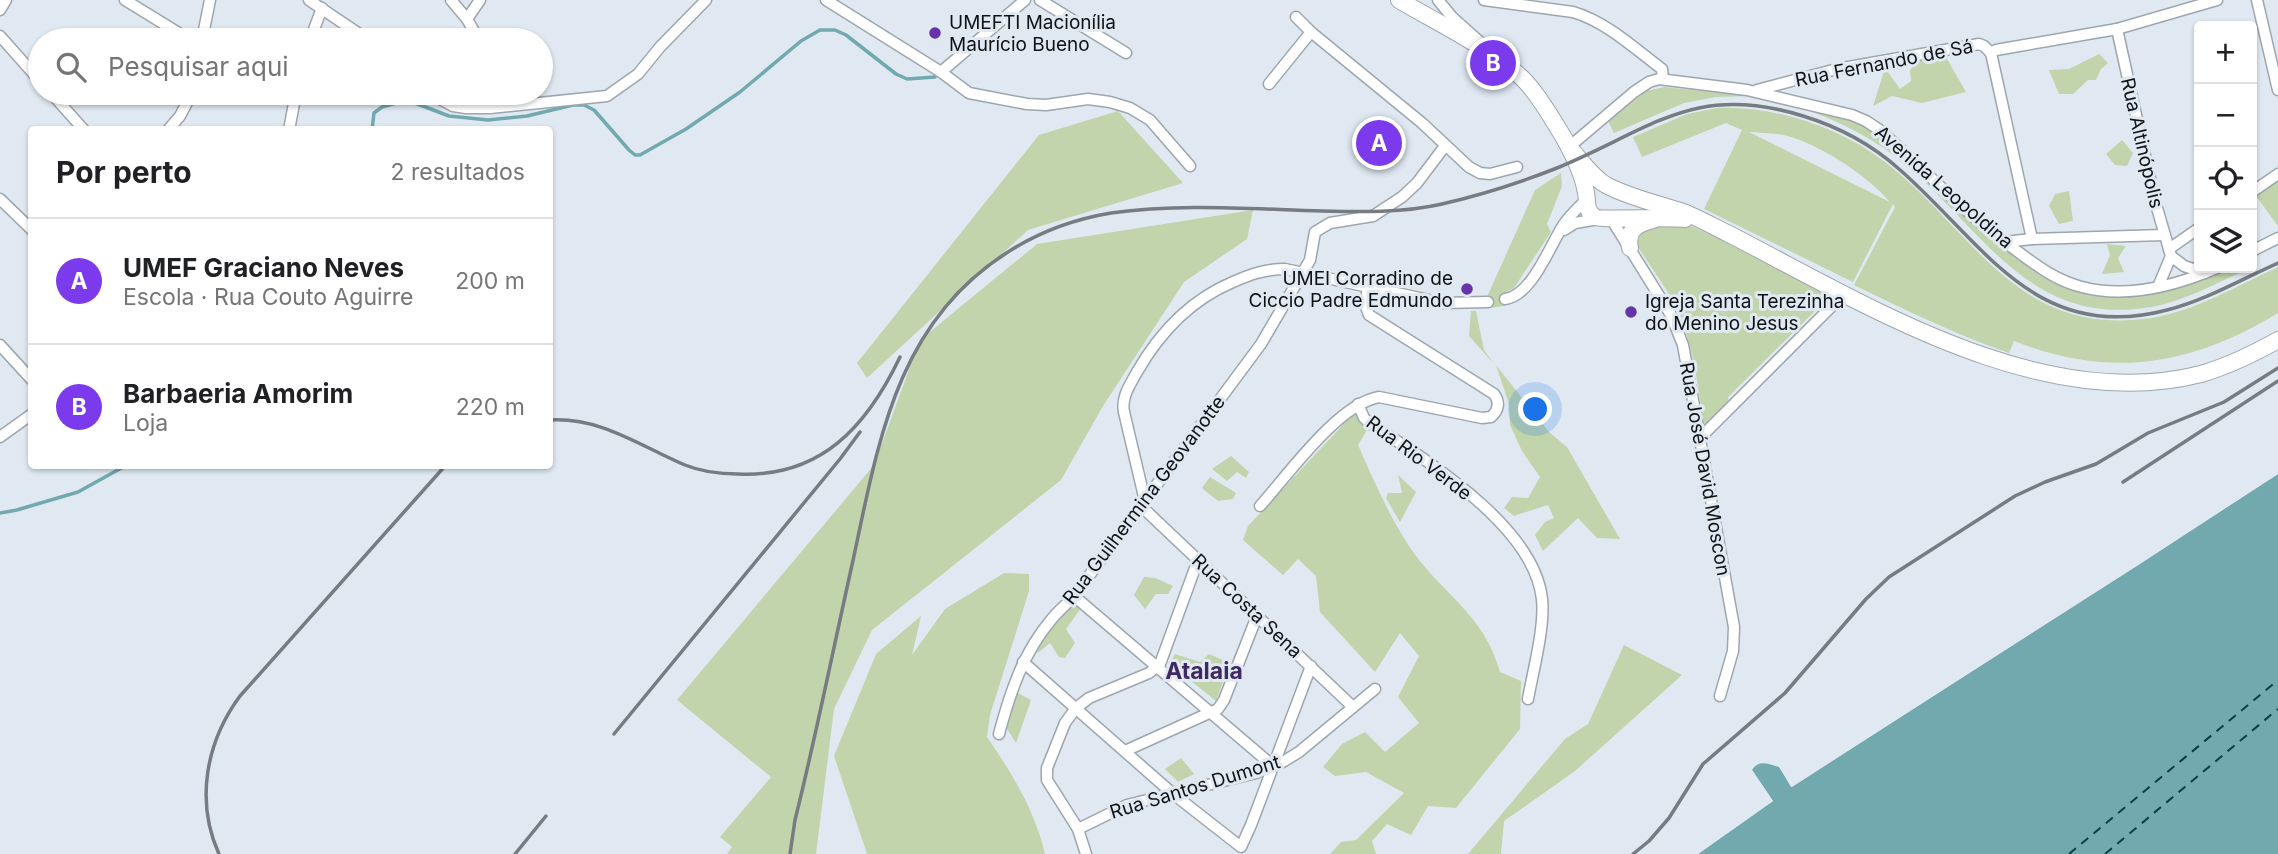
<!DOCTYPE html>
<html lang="pt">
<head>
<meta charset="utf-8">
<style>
  :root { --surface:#fff; --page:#f6f6f6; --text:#202124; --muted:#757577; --line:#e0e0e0; --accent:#7c3aed }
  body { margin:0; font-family:Inter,sans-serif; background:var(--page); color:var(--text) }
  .controls { position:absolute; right:21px; top:21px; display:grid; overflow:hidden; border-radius:7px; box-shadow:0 2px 5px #0004 }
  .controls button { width:63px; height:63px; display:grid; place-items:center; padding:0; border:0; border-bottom:2px solid var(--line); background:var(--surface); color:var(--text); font:35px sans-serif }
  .you { position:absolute; left:1536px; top:410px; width:24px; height:24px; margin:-18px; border:5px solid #fff; border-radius:50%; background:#1a73e8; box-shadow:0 0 0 10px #1a73e833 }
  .badge { display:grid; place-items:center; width:46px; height:46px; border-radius:50%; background:var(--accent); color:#fff; font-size:23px; font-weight:700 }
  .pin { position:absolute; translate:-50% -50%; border:4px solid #fff; box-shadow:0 2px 7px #0006 }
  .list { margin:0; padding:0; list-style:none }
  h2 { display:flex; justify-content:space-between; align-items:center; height:91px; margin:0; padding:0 28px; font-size:30px }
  h2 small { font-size:23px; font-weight:400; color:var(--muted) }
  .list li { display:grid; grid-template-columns:46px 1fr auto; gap:21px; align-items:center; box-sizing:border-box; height:126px; padding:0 28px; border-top:2px solid var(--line) }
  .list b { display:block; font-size:26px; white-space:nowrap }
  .list p { margin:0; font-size:23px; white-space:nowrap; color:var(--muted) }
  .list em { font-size:23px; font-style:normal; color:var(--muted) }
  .icon { flex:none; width:38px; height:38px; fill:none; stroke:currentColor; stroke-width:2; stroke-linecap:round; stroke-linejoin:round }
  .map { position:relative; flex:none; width:2278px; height:854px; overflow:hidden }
  .search { position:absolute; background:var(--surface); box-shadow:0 2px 5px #0004; left:28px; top:28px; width:525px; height:77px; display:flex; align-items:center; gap:18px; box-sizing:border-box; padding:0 24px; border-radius:38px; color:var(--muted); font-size:26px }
  .panel { position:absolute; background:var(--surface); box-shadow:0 2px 5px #0004; left:28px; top:126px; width:525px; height:343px; border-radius:7px }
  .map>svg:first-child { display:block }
</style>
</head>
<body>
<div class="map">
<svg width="2278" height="854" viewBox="0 0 2278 854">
  <rect width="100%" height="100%" fill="#e0e9f2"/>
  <g fill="#c1d4ab" fill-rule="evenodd">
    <polygon points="2099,54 2108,63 2101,69 2096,80 2088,80 2073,94 2059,94 2049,70 2069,69"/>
    <polygon points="1922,58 1947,59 1966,92 1922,103 1892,96 1873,106 1885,68 1900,89 1911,81 1910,70"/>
    <polygon points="1664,87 1754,96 1716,97 1684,103 1614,133 1608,121 1646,91"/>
    <path d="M 1717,108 C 1776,106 1838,126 1885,162 C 1974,231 2016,338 2151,318 C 2195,311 2237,286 2278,267 L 2278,313 C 2190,366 2112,379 2014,341 L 2009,353 C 1955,334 1905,310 1854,285 L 1895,207 L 1893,204 L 1853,282 L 1704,209 L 1742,130 L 1726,123 L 1642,157 L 1633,137 L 1687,114 ZM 1749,132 C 1760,133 1772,133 1783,135 C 1817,142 1868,176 1890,202 Z"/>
    <polygon points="1118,111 1183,183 1028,230 867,378 857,363 1039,135"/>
    <path d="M 1810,111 L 1854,120 L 1877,132 L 1982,232 L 2039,275 L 2064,287 L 2090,294 L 2119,297 L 2207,277 L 2226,268 L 2250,268 C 2218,282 2186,301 2151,307 C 2028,328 1982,227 1902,162 C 1873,138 1844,124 1810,111 Z"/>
    <polygon points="2122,140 2133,153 2127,166 2115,165 2106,154"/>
    <polygon points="1561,173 1562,186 1547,224 1551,232 1514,288 1504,293 1505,306 1489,308 1487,297 1535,190"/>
    <polygon points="2276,181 2278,184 2278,226 2256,196"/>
    <polygon points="2069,191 2073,221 2059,224 2049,206 2055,194"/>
    <polygon points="1253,210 1247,239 1184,282 1103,406 1061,480 872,630 834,709 816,854 727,854 732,847 720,837 771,777 677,700 874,465 920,340 1037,244"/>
    <path d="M 1678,225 L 1691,226 L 1720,239 L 1834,297 L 1831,306 L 1819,307 L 1728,397 L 1730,405 L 1704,427 C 1698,388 1694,346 1677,310 C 1667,287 1650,267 1637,245 L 1636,235 L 1642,229 Z"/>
    <polygon points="2107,244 2126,246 2118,258 2124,272 2102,274 2110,255"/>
    <polygon points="1471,311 1476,311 1484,350 1494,364 1469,336"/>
    <polygon points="1496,365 1549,432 1567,447 1620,539 1597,538 1578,518 1543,551 1535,535 1545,522 1554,518 1548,505 1514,516 1504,508 1512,497 1528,498 1540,477 1522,451 1510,425 1509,404"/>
    <path d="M 1355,412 L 1367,430 L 1358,445 C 1373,479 1388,514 1409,546 C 1440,593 1484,613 1500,672 L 1521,681 L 1520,729 L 1456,808 L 1428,806 L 1411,835 L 1387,824 L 1372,841 L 1376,854 L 1330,854 L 1341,842 L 1356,840 L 1404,793 L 1366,772 L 1335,776 L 1323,767 L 1342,744 L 1365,732 L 1385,752 L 1419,723 L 1398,697 L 1419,656 L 1400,633 L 1375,672 L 1320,612 L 1316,576 L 1298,559 L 1283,575 L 1243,540 L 1248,526 Z"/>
    <polygon points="1231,456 1249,472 1246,478 1237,472 1227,481 1212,469"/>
    <polygon points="1398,475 1416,492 1400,522 1386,498 1388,493 1402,493"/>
    <polygon points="1210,477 1236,493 1233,499 1218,501 1202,488"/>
    <path d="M 1004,573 L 1029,574 L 1029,591 L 990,715 L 987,737 C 1012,773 1035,811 1045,854 L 867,854 L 834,756 L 876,654 L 921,616 L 912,655 L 945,609 Z"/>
    <polygon points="1144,577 1155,578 1173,586 1168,594 1156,594 1145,609 1134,595"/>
    <polygon points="1072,602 1081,608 1066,629 1075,643 1065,658 1059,657 1050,643 1039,652 1033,653"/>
    <polygon points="1624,645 1682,675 1575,771 1504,821 1501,854 1468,854 1565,739 1588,724"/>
    <polygon points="1175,654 1200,662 1209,654 1230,663 1216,701 1170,664"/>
    <polygon points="1016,692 1031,700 1016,743 1006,727"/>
    <polygon points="1181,758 1194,774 1178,782 1165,769"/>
  </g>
  <path fill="#71a9af" d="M 2278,474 L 2278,854 L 1698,854 L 1773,801 L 1752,770 C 1759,759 1768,764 1779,767 L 1792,787 Z"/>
  <g fill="#e0e9f2">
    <polygon points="2278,470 2278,474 2140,564 1791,787 1777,763 1782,765 1793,783"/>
    <polygon points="1752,770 1773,801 1698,854 1694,854 1768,800 1749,772"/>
  </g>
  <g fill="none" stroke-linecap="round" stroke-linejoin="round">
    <g stroke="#71a9af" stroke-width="3.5">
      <polyline points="372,130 374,113 382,107 407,100 449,116 488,120 527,116 573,105 584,105 594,110 629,150 635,155 640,155 686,129 740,92 801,41 820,30 835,30 846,35 896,74 907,79 935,77"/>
      <polyline points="0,513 17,510 78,492 125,466"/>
    </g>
    <g stroke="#073f44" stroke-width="2" stroke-dasharray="9 7" stroke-linecap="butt">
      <polyline points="2069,854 2278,680"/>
      <polyline points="2105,854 2278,709"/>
    </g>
    <defs>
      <g id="street">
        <polyline points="125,0 190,40"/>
        <polyline points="309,0 368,40"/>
        <polyline points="451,0 467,19 479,40"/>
        <polyline points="826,0 941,72 969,93 1027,104 1046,105 1088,99 1110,102 1130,108 1150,120 1190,166"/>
        <polyline points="1040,0 1126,53"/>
        <polyline points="1438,0 1452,17 1480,42"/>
        <path d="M 1484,0 L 1573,12 C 1607,22 1635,49 1662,69 L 1663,79"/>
        <polyline points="2257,0 2278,90"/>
        <polyline points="0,10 6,0"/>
        <polyline points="467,19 480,0"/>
        <polyline points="2117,29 2155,201 2171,256 2158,287"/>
        <polyline points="1311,32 1422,123 1469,167 1480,173 1490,174 1517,167"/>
        <polyline points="0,36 40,81"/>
        <polyline points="202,40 210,0"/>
        <polyline points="310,40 322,8"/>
        <polyline points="1991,53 1996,50 2117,29 2217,0"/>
        <polyline points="1991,53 2032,239"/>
        <polyline points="941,72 1025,0"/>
        <polyline points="1269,84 1311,32 1296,17"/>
        <polyline points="1757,90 1837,69 1979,44 1984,46 1991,53"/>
        <polyline points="51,93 84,130"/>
        <polyline points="429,93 453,106 466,108 490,108 607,96 638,74 660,47 706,0"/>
        <polyline points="168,130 180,116 192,93"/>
        <polyline points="289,130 296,93"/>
        <path d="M 1569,147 L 1634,92 L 1649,82 L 1659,79 L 1747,90 L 1852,115 L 1866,121 L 1881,131 C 1926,172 1968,216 2017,251 C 2037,266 2057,281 2082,287 C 2127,299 2175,286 2217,268"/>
        <polyline points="2252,192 2278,174"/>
        <polyline points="0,199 32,230"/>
        <polyline points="1610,217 1671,315 1683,345 1734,627 1733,651 1720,696"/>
        <polyline points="1564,230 1575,223 1598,219"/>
        <polyline points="2004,242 2032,239 2164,235"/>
        <polyline points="2169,249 2199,228"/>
        <polyline points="2252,251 2278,238"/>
        <polyline points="2171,256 2184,266 2205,273"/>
        <path d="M 1505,299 C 1532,296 1550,245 1564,224 C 1570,215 1579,207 1587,199"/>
        <polyline points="0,345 32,380"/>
        <path d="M 1358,404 L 1364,418 L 1371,424 C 1427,461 1534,526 1542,599 C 1545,627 1533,671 1528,699"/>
        <polyline points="0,437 32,414"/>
        <polyline points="1700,438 1845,293"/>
        <path d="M 1145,501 L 1124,412 C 1121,397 1130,385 1137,372 C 1160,332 1190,300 1233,282 C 1251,274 1266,269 1285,269 L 1443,303 L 1488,302"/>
        <polyline points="1141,506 1353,707"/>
        <path d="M 1260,506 C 1288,475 1338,404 1379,397 L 1482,418 L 1491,417 C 1499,410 1500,402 1494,394 L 1369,315 L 1365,304 L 1368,288"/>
        <polyline points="1074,596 1273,766"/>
        <polyline points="1023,662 1172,793 1241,847 1251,825 1311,666"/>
        <path d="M 999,734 C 1010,693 1023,653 1051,620 C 1058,611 1066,605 1074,596 L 1261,344 L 1310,260 L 1315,232 L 1330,223 L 1373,216 L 1402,197 L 1417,183 L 1445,146"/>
        <polyline points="1125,751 1218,709 1224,700 1257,616"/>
        <polyline points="1078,829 1127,805 1256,773 1281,763 1299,752 1375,689"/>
        <polyline points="1086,854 1078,829 1047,780 1047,768 1065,723 1076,708 1089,698 1149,673 1160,664 1198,560"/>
      </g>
      <g id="secondary">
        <path d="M 1399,0 C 1436,22 1496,51 1525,81 C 1541,98 1552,119 1564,138 C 1573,154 1583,174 1586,193 C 1588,202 1585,211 1595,217 C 1600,220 1669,217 1685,219"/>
        <path d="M 1569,147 C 1580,159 1592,177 1606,185 C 1630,198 1660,204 1686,213 C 1700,219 1715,227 1729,234 C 1865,304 2041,415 2201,374 C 2228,366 2253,354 2278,340"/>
        <path d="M 1630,248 C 1626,230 1637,224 1653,220"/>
      </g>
    </defs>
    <use href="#street" stroke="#9da6ae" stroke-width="13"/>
    <use href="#secondary" stroke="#9da6ae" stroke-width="18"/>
    <use href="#street" stroke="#fff" stroke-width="10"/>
    <use href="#secondary" stroke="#fff" stroke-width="16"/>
    <g stroke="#767c82" stroke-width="3.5">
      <path d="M 550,420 C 601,417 640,446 685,465 C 702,472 720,474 738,474 C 821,478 867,426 900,357"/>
      <polyline points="2123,482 2278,381"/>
      <polyline points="614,734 840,459 860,432"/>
      <path d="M 219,854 C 195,801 206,742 240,696 L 445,466"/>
      <polyline points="515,854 546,816"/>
      <path d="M 790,854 L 795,820 C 816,736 833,650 852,565 C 878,445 895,323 1008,252 C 1039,232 1075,219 1111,213 C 1180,203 1252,209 1322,211 C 1361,212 1403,213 1442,204 C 1481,195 1519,183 1557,168 C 1652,129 1694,82 1803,116 C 1839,127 1871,144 1899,169 C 1983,242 2035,345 2167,310 C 2206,300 2242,279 2278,263"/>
      <polyline points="1633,854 1649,841 1669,818 1703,764 1785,693 1866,599 1889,577 2015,496 2045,482 2096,464 2148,433 2224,402 2278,368"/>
    </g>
  </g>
  <g fill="#6733aa" stroke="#e0e9f2" stroke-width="2.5">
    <circle cx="935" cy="33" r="7"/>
    <circle cx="1467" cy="289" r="7"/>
    <circle cx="1631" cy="312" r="7"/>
  </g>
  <g text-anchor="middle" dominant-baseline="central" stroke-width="6" stroke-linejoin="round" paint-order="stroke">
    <g font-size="19" fill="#0f1215" stroke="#e0e9f2" text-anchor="start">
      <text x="949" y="22">UMEFTI Macionília<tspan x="949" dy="22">Maurício Bueno</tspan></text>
      <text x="1453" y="278" text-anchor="end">UMEI Corradino de<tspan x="1453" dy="22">Ciccio Padre Edmundo</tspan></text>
      <text x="1645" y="301">Igreja Santa Terezinha<tspan x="1645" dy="22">do Menino Jesus</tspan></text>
    </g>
    <g font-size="19" fill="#0f1215" stroke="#e0e9f2">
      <text transform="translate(1884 63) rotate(-11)">Rua Fernando de Sá</text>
      <text transform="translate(2142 143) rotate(77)">Rua Altinópolis</text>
      <text transform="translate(1944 187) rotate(41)">Avenida Leopoldina</text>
      <text transform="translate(1419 458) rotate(37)">Rua Rio Verde</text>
      <text transform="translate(1705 469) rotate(80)">Rua José David Moscon</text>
      <text transform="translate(1144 500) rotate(-53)">Rua Guilhermina Geovanotte</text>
      <text transform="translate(1247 606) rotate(43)">Rua Costa Sena</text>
      <text transform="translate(1195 787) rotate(-17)">Rua Santos Dumont</text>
    </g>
    <g font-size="23" font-weight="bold" fill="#3f2863" stroke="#e0e9f2">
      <text x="1204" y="671">Atalaia</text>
    </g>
  </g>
</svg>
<div class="controls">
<button>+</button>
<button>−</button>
<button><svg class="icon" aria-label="locate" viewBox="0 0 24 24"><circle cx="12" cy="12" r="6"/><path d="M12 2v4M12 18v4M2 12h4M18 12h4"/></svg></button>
<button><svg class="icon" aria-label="layers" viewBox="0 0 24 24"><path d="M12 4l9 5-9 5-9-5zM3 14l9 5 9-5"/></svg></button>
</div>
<div class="you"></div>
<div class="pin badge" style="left:1379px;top:143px">A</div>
<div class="pin badge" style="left:1493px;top:63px">B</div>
<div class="search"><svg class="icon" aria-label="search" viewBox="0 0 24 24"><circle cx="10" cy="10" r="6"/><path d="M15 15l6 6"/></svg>Pesquisar aqui</div>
<section class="panel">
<h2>Por perto<small>2 resultados</small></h2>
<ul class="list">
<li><span class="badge">A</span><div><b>UMEF Graciano Neves</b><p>Escola · Rua Couto Aguirre</p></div><em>200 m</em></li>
<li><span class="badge">B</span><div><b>Barbaeria Amorim</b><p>Loja</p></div><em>220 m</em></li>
</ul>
</section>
</div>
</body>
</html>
